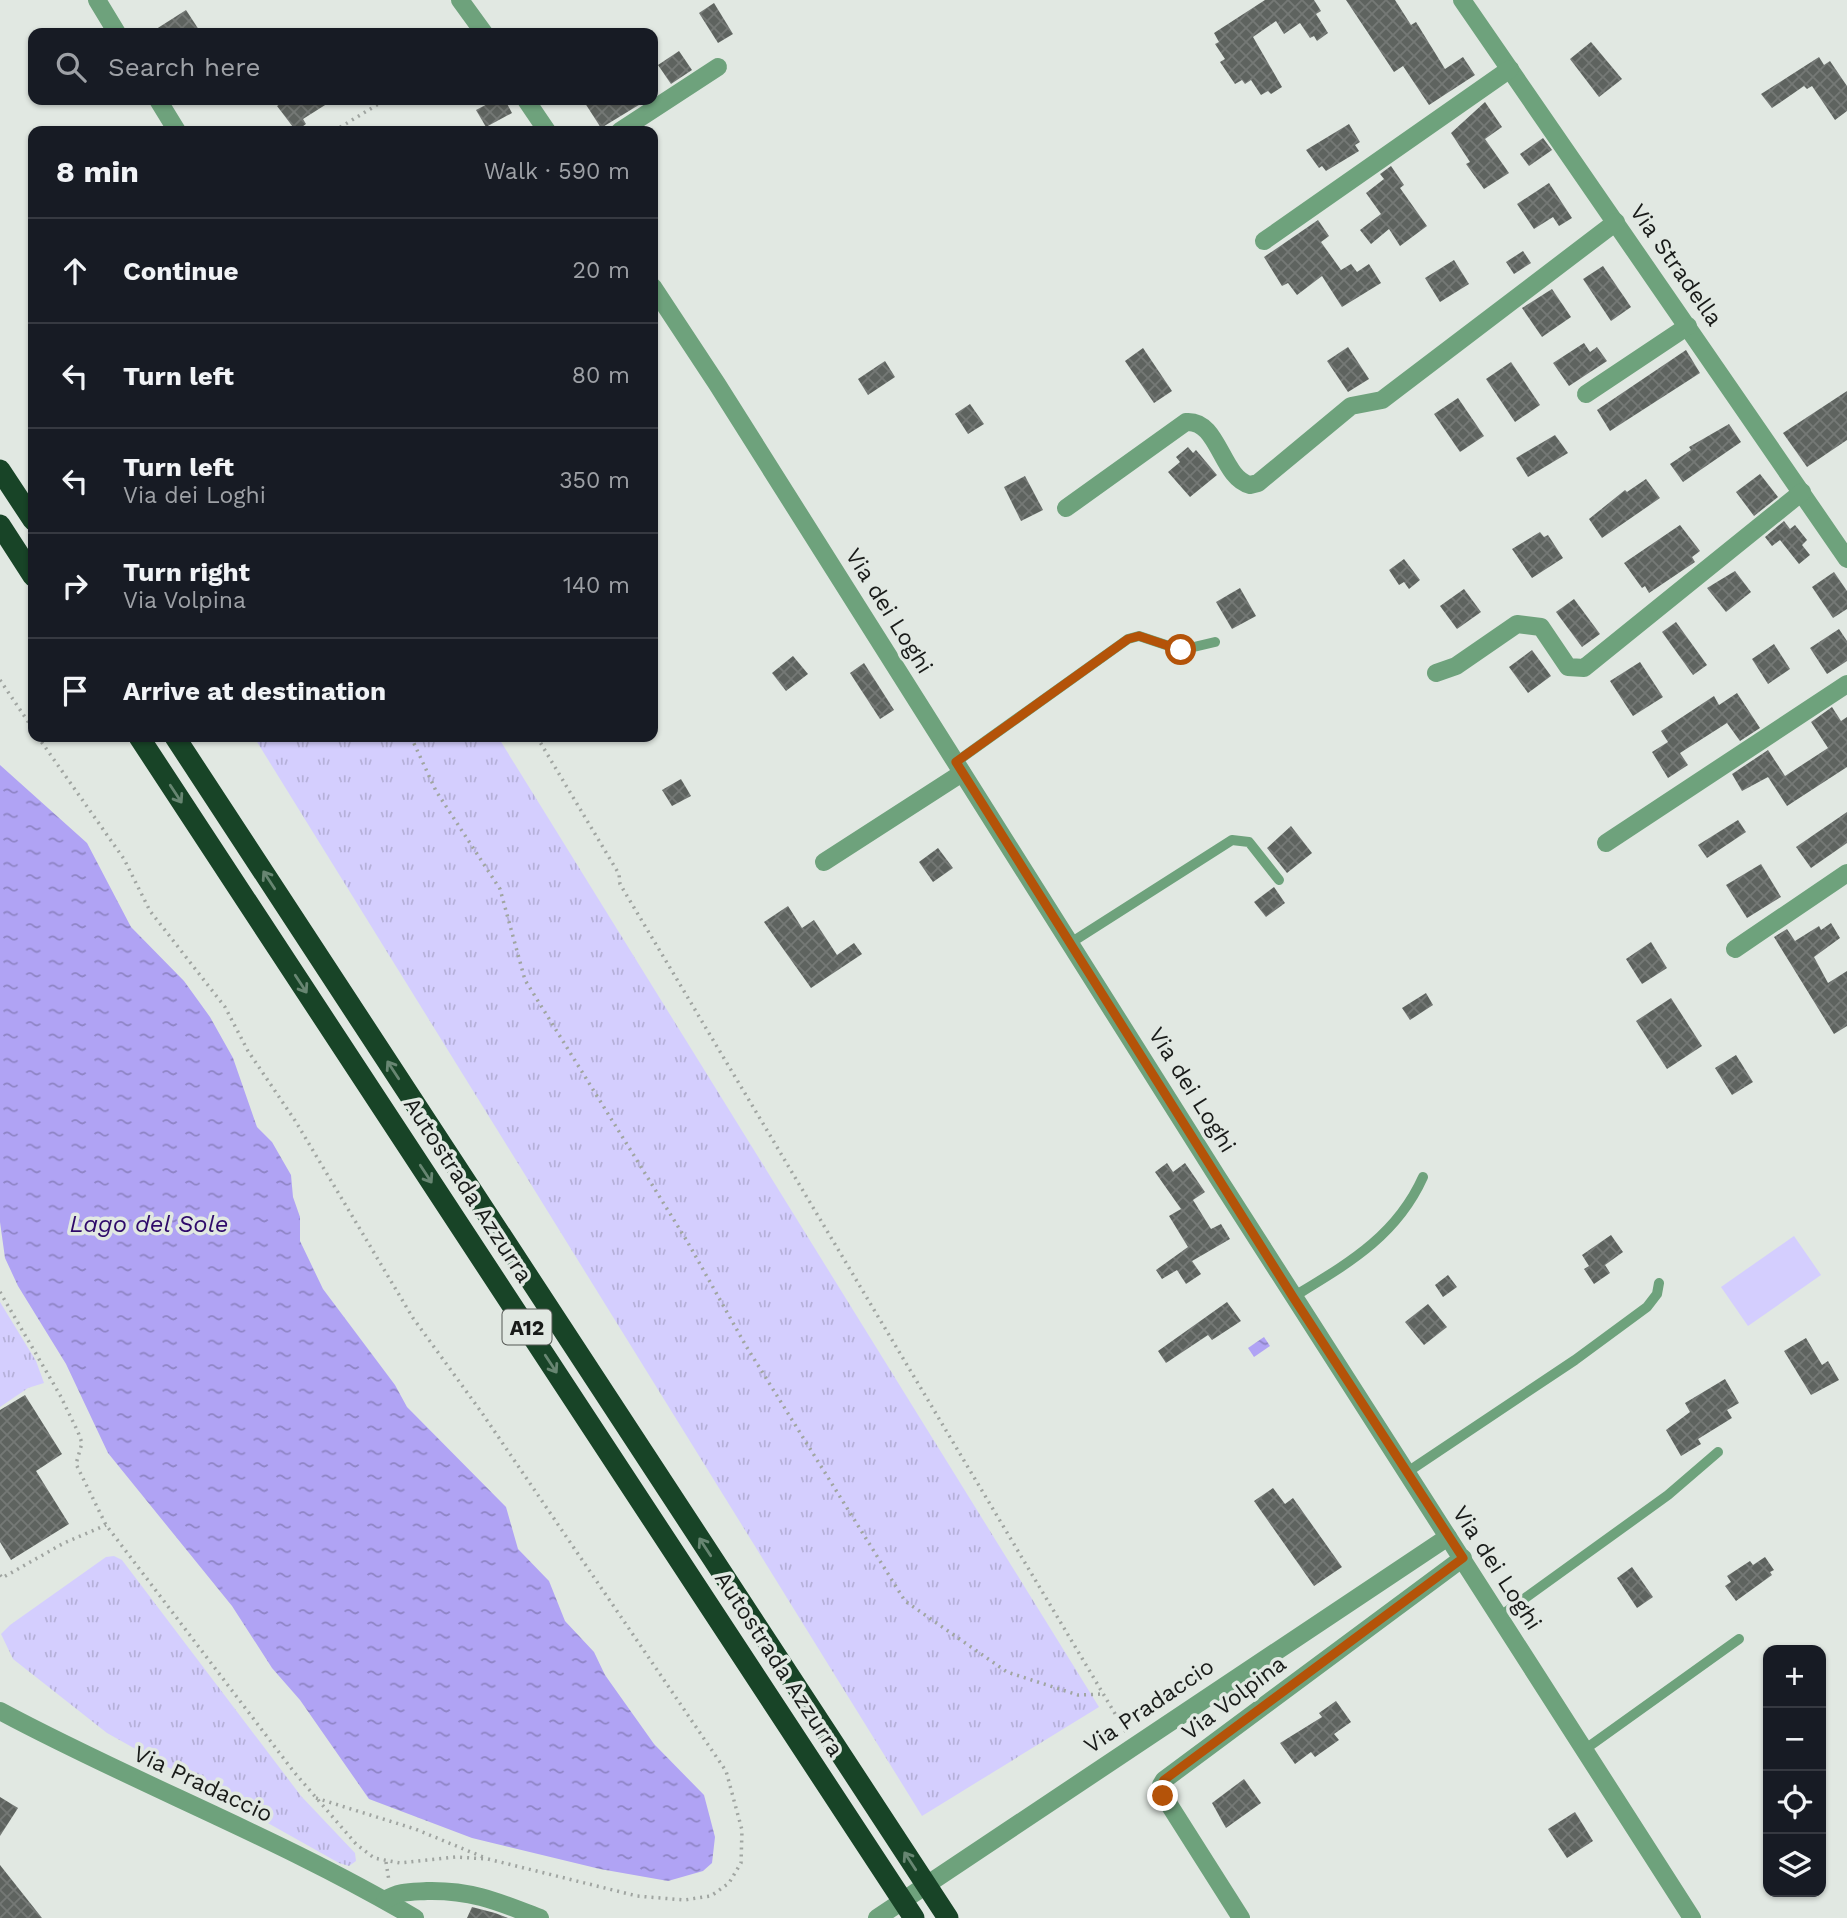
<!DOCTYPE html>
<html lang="en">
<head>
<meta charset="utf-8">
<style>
  :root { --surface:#171b24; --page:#242831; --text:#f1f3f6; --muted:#9ea1a6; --line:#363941 }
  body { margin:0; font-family:"Work Sans",sans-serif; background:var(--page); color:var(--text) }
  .controls { position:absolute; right:21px; bottom:21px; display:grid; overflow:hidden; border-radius:14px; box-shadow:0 2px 5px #0004 }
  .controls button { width:63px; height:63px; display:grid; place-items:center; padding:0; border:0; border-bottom:2px solid var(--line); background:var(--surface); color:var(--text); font:35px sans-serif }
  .stop { position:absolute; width:21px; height:21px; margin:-16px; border:5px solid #b45309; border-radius:50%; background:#fff }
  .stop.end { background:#b45309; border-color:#fff; box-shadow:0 2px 7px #0008 }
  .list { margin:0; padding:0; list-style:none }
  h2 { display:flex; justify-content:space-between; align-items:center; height:91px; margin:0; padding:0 28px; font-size:30px }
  h2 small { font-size:23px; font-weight:400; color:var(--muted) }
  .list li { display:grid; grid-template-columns:46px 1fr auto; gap:21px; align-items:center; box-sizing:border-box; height:105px; padding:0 28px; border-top:2px solid var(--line) }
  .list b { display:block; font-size:26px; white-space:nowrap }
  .list p { margin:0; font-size:23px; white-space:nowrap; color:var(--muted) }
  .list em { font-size:23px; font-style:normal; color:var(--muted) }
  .icon { flex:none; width:38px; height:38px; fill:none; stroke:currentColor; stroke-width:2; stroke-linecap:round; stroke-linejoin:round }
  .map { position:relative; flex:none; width:1847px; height:1918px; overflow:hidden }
  .search { position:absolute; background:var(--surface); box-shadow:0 2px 5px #0004; left:28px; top:28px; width:630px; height:77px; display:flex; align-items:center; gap:18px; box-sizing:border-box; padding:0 24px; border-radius:14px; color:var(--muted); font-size:26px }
  .panel { position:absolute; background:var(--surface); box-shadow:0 2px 5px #0004; left:28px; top:126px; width:630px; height:616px; border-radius:14px }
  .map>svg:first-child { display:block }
</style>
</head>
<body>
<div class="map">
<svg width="1847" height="1918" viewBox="0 0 1847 1918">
  <defs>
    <pattern id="grass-tufts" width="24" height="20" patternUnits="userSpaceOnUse" patternTransform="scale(1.75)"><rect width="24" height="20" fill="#d4cefe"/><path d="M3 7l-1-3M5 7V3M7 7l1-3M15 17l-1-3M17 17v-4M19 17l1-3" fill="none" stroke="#b5b0d9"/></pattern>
    <pattern id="water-ripples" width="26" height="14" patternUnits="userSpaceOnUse" patternTransform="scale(1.75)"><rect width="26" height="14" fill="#b0a3f4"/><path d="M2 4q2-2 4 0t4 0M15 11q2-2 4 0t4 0" fill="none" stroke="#8e84c5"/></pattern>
    <pattern id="building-cross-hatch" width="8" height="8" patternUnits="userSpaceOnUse" patternTransform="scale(1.75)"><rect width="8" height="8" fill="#5e635f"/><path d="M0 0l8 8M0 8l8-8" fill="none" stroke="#757976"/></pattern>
  </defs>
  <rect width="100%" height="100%" fill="#e1e8e2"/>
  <g fill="url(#grass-tufts)">
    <polygon points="254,737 498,737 1099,1707 922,1816"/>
    <polygon points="0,1302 36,1361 44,1383 28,1388 0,1407"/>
    <polygon points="114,1556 122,1560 301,1796 355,1853 356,1861 349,1866 339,1863 107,1733 13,1659 1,1634 10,1625 106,1557"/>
  </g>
  <polygon fill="#d4cefe" points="1794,1236 1821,1275 1748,1326 1721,1287"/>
  <g fill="url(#water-ripples)">
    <polygon points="0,765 87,843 131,927 184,981 210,1017 233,1058 257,1127 272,1142 291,1175 293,1197 300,1217 300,1241 323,1289 395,1385 407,1407 506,1507 518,1549 549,1581 565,1621 594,1652 605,1675 654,1744 704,1795 715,1837 712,1863 703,1871 668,1881 600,1869 472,1838 369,1799 300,1700 272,1668 232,1606 108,1453 66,1364 18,1286 5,1258 0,1222"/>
    <polygon points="1264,1337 1270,1346 1254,1357 1248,1348"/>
  </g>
  <g fill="url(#building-cross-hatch)">
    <polygon points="1265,0 1314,0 1321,11 1316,14 1328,33 1317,41 1314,36 1310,38 1300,23 1284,34 1276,21 1253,37 1282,87 1271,94 1268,91 1261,95 1251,80 1245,84 1242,80 1235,84 1220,62 1225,59 1215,44 1219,42 1214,33"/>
    <polygon points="1346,0 1395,0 1411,25 1416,22 1445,69 1463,57 1475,75 1429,105 1403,66 1394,72"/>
    <polygon points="714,3 733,34 718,43 699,13"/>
    <polygon points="186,10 201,33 150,33"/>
    <polygon points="1591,42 1622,79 1599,97 1570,59"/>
    <polygon points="679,51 692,70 671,84 658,65"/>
    <polygon points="1819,57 1824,65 1830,61 1847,86 1847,111 1835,120 1812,86 1807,89 1804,86 1772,108 1761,94"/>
    <polygon points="287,100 333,100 303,119 306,124 296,131 277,106"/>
    <polygon points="495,100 505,100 512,113 486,127 476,110"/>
    <polygon points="583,100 647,100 601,128"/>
    <polygon points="1485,102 1502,127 1485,139 1509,173 1484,189 1466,164 1470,162 1451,133"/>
    <polygon points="1349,124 1360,142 1355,145 1359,151 1326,171 1322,166 1319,168 1306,150"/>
    <polygon points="1543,138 1552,150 1529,166 1520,154"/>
    <polygon points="1391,166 1404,185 1400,188 1427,226 1400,246 1389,229 1371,244 1360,230 1381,214 1366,193 1384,179 1380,174"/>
    <polygon points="1549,183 1572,218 1559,226 1553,217 1534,229 1517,204"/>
    <polygon points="1318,220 1329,236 1321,242 1341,270 1351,264 1357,272 1369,264 1381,283 1342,307 1322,276 1297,295 1288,283 1282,286 1264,257"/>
    <polygon points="1523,251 1531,263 1514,274 1506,262"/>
    <polygon points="1454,260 1469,284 1440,302 1425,278"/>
    <polygon points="1603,266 1631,307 1611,321 1583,279"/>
    <polygon points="1552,289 1571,317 1542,337 1522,308"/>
    <polygon points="1584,343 1590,352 1597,347 1607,361 1569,386 1553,363"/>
    <polygon points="1348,347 1369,379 1348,392 1327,361"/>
    <polygon points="1143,348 1172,391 1154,403 1125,361"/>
    <polygon points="1686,350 1700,373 1610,431 1597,410"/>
    <polygon points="885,361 895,377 868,395 858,379"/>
    <polygon points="1511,362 1540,405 1515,422 1486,379"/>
    <polygon points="1847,391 1847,440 1807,467 1783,433"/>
    <polygon points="1458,398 1484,436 1460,452 1434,414"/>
    <polygon points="970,404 984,424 968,434 955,414"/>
    <polygon points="1729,424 1741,442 1683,482 1670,464 1691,450 1689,447"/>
    <polygon points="1555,435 1568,453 1528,477 1516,458"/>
    <polygon points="1188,447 1193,453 1196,450 1217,475 1190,497 1168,472 1180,462 1176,457"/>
    <polygon points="1760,474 1778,497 1754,516 1736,492"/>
    <polygon points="1025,476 1043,510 1021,521 1004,487"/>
    <polygon points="1646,479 1660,498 1602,538 1589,519 1625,490 1627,492"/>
    <polygon points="1784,521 1790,529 1795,525 1807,540 1802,545 1810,555 1799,564 1780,540 1772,546 1765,537"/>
    <polygon points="1680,525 1700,551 1692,557 1695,562 1649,593 1645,586 1642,588 1624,563"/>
    <polygon points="1540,532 1544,537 1548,535 1563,558 1532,578 1512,549"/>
    <polygon points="1404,559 1420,580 1409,589 1404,582 1399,585 1389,570"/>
    <polygon points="1735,571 1751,592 1726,612 1707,588"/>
    <polygon points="1834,572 1847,591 1847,609 1833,618 1812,587"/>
    <polygon points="1240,588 1256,616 1232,629 1216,602"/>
    <polygon points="1464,589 1481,612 1457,629 1440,606"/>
    <polygon points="1574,599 1600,634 1582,647 1556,612"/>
    <polygon points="1676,622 1707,665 1693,675 1662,632"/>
    <polygon points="1839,629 1847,641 1847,661 1827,674 1810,648"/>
    <polygon points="1774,644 1790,669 1768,684 1752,659"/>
    <polygon points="1532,650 1551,676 1528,693 1509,667"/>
    <polygon points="793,656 808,674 786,691 772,673"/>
    <polygon points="1640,662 1663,697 1633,716 1610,681"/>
    <polygon points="864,663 894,710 880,719 850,673"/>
    <polygon points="1737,693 1760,728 1740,741 1727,723 1680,753 1688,765 1668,778 1652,752 1668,742 1661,731 1714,696 1719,705"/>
    <polygon points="1832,707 1841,721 1847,717 1847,767 1787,806 1768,777 1742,791 1732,774 1768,750 1785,776 1828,748 1811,722"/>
    <polygon points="681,779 691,796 672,806 662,790"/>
    <polygon points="1847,812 1847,843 1811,868 1796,847"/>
    <polygon points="1738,820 1746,832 1707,858 1698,845"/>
    <polygon points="1291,826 1312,853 1287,873 1267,848"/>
    <polygon points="938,848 953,868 933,882 919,862"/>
    <polygon points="1761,864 1781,897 1747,918 1726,885"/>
    <polygon points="1274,887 1285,903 1266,917 1254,902"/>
    <polygon points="788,906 802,928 814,920 837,955 854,943 862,954 811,988 764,922"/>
    <polygon points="1831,923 1840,938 1814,957 1828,983 1847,971 1847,1026 1834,1034 1774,937 1787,929 1795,941 1819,926 1821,930"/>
    <polygon points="1651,942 1667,968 1642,984 1626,959"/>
    <polygon points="1426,993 1433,1005 1410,1020 1402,1008"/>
    <polygon points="1671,998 1702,1046 1667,1069 1636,1021"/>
    <polygon points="1736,1055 1753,1082 1732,1095 1715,1068"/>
    <polygon points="1167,1163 1173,1172 1185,1163 1205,1192 1193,1200 1211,1229 1221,1224 1230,1239 1192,1261 1201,1274 1186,1284 1177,1270 1162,1279 1156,1270 1188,1247 1169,1216 1181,1209 1155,1172"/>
    <polygon points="1611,1235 1623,1252 1605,1265 1610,1273 1594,1284 1584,1269 1589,1266 1582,1255"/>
    <polygon points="1448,1275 1457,1287 1443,1297 1435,1285"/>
    <polygon points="1227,1302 1241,1321 1212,1340 1208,1335 1166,1363 1158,1351"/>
    <polygon points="1428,1304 1447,1327 1424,1345 1405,1322"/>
    <polygon points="1806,1338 1822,1365 1828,1361 1839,1380 1811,1395 1784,1351"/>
    <polygon points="1725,1379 1739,1403 1727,1410 1732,1418 1698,1439 1701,1444 1681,1456 1666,1430 1690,1412 1685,1403"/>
    <polygon points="25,1395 62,1454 36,1471 69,1524 11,1560 0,1542 0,1410"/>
    <polygon points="1273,1488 1285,1504 1293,1498 1342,1567 1314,1586 1254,1501"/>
    <polygon points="1765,1557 1774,1570 1770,1572 1772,1575 1736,1601 1725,1586 1731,1582 1727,1576 1750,1561 1753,1565"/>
    <polygon points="1632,1567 1653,1597 1637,1608 1617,1578"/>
    <polygon points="1336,1701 1351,1722 1334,1734 1339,1740 1315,1757 1311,1752 1295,1764 1280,1743 1322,1717 1319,1713"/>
    <polygon points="1244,1779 1261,1803 1226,1828 1212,1803"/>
    <polygon points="0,1797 18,1808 0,1836"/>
    <polygon points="1575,1812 1593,1841 1567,1858 1548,1829"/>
    <polygon points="0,1865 42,1918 0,1918"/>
    <polygon points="472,1907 495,1913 508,1918 467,1918"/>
  </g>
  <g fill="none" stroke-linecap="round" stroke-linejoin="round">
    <g stroke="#a0a5a1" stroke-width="3.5" stroke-dasharray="2 5" stroke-linecap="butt">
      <polyline points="334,131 385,100"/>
      <polyline points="0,680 33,729"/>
      <polyline points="411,737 436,791 500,889 525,980 687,1241 746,1346 905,1601 1007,1672 1078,1695 1103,1694"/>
      <polyline points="537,737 619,874 620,884 1126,1732"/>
      <polyline points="0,1292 60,1395 78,1432 82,1443 76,1464 106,1525 294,1772 356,1844 374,1858 400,1863 456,1857 488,1859 637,1896 684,1900 711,1896 729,1883 741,1863 742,1830 726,1771 482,1413 413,1318 296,1122 248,1051 225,1007 150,911 124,859 38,737"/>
      <polyline points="0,1575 2,1578 64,1543 106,1525"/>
      <polyline points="316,1798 415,1829 483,1857"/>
      <polyline points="386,1862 389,1881"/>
    </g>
    <g stroke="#6ea27c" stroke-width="10">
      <polyline points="956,762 1128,639 1139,636 1181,650 1215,642"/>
      <polyline points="1072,942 1232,840 1249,842 1279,880"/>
      <path d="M 1293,1297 C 1347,1264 1396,1237 1423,1177"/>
      <polyline points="1406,1473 1575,1360 1647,1307 1657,1294 1659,1283"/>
      <polyline points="1499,1617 1668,1495 1718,1452"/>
      <polyline points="1584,1750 1739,1639"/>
    </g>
    <g stroke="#6ea27c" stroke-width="18">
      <polyline points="97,0 117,33"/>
      <polyline points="460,0 484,33"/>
      <polyline points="1462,0 1847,559"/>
      <polyline points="158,100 177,131"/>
      <polyline points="526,100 547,131"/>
      <polyline points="620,131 718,67"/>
      <polyline points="1264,241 1510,69"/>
      <polyline points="653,287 717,384 1218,1178 1692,1918"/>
      <polyline points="1586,394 1688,326"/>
      <path d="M 1066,508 L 1186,422 C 1219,419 1221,478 1250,485 L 1258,483 L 1351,406 L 1382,400 L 1616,222"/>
      <polyline points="1436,673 1456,666 1517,624 1541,627 1568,667 1584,668 1802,492"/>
      <polyline points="1606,843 1847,684"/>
      <polyline points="824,862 962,773"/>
      <polyline points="1735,949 1847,873"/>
      <path d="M 0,1711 C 136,1784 282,1839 415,1918"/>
      <path d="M 385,1900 C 399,1891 411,1892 427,1891 C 472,1890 499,1902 540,1918"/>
      <polyline points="877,1918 1448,1537"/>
      <polyline points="1241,1918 1163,1795 1161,1785 1164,1780 1463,1558"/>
    </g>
    <g stroke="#184427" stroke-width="21">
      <polyline points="0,470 33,520"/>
      <polyline points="0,525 33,576"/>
      <polyline points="139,737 914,1918"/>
      <polyline points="175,737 948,1918"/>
    </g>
  </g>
  <defs><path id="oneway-shaft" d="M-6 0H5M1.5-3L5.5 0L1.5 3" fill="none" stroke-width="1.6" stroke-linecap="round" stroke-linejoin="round" transform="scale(1.75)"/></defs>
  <g stroke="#688672">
    <use href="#oneway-shaft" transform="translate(176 794) rotate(57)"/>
    <use href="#oneway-shaft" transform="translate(269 880) rotate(-123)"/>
    <use href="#oneway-shaft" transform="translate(301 984) rotate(57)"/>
    <use href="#oneway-shaft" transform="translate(393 1070) rotate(-123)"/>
    <use href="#oneway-shaft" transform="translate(426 1174) rotate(57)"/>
    <use href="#oneway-shaft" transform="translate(551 1364) rotate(57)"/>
    <use href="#oneway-shaft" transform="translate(705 1547) rotate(-123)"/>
    <use href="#oneway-shaft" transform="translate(910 1861) rotate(-123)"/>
  </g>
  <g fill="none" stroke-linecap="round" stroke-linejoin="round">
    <polyline stroke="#b45309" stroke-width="9" points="1163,1796 1161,1785 1164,1780 1463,1558 1293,1297 956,762 1128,639 1139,636 1181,650"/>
  </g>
  <g text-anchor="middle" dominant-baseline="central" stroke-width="7" stroke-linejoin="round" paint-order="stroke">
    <rect fill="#e1e8e2" stroke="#555855" stroke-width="2" x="502.5" y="1309.5" width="49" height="35" rx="5"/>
    <g font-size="21" font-weight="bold" fill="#191b19">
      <text x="527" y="1327">A12</text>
    </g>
    <g font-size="23" fill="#191b19" stroke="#e1e8e2">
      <text transform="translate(1676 265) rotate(55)">Via Stradella</text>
      <text transform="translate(889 611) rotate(58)">Via dei Loghi</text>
      <text transform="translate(1192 1090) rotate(58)">Via dei Loghi</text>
      <text transform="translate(468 1190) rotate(57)">Autostrada Azzurra</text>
      <text transform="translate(1497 1568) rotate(57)">Via dei Loghi</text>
      <text transform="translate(779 1664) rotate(57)">Autostrada Azzurra</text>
      <text transform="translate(1234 1698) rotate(-37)">Via Volpina</text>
      <text transform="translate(1149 1706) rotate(-34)">Via Pradaccio</text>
      <text transform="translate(203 1784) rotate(25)">Via Pradaccio</text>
    </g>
    <g font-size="24" font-style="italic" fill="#2f0a6a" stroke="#e1e8e2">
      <text x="149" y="1224">Lago del Sole</text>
    </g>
  </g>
</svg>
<div class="controls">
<button>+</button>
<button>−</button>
<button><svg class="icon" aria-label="locate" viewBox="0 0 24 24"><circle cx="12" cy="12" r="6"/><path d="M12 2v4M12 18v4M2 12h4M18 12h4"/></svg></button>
<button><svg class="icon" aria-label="layers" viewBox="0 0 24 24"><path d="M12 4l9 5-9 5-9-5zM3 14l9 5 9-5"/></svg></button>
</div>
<div class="stop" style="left:1181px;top:650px"></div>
<div class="stop end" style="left:1163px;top:1796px"></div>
<div class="search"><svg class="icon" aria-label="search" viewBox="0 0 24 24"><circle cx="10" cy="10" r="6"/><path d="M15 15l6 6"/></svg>Search here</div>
<section class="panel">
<h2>8 min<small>Walk · 590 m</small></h2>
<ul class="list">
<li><svg class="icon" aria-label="ahead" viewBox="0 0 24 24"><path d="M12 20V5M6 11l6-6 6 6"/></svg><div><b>Continue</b></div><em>20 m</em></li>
<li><svg class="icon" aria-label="left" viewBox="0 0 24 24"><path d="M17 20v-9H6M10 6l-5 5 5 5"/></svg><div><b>Turn left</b></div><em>80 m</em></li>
<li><svg class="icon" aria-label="left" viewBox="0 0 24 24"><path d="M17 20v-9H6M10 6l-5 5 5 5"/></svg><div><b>Turn left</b><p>Via dei Loghi</p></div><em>350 m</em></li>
<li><svg class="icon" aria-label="right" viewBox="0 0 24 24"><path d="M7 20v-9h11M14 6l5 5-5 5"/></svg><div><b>Turn right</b><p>Via Volpina</p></div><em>140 m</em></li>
<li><svg class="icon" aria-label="arrive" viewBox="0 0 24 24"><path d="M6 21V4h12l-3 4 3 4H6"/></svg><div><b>Arrive at destination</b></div></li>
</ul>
</section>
</div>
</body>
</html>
